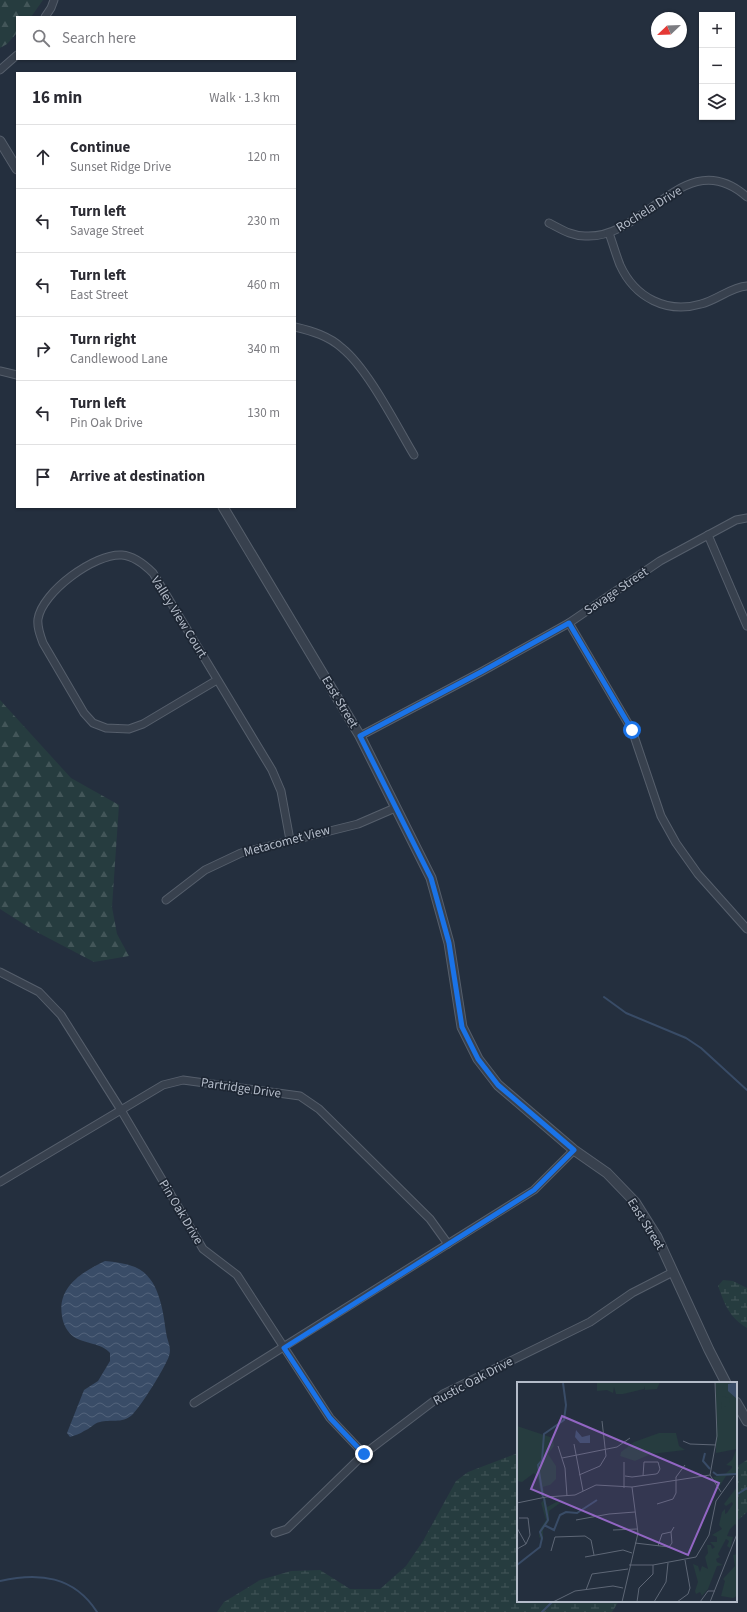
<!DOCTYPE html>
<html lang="en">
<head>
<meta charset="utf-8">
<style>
  :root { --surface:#fff; --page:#f2f2f3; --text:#2b2b33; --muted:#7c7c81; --line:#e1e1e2 }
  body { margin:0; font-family:"Source Sans 3",sans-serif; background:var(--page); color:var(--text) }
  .controls { position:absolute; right:12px; top:12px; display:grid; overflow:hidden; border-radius:0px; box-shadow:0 1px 3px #0004 }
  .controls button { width:36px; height:36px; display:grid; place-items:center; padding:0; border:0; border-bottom:1px solid var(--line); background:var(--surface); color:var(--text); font:20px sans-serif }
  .compass { position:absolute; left:651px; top:12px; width:36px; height:36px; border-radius:50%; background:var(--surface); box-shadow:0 1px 3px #0004; rotate:247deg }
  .stop { position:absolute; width:12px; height:12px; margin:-9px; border:3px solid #1a73e8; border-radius:50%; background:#fff }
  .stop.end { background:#1a73e8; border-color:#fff; box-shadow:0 1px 4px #0008 }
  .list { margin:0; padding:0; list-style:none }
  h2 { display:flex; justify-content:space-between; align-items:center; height:52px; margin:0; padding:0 16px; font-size:17px }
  h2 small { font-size:13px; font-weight:400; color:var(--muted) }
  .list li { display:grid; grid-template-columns:26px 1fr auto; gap:12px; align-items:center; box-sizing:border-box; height:64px; padding:0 16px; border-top:1px solid var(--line) }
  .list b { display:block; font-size:15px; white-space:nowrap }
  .list p { margin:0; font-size:13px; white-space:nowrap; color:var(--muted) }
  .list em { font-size:13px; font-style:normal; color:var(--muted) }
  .icon { flex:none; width:22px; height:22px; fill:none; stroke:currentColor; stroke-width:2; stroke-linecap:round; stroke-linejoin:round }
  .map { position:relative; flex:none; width:747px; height:1612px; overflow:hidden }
  .search { position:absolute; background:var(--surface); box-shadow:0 1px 3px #0004; left:16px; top:16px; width:280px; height:44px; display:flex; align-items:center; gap:10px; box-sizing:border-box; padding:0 14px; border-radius:0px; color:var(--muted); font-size:15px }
  .panel { position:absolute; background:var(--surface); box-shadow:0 1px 3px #0004; left:16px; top:72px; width:280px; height:436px; border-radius:0px }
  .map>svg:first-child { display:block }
</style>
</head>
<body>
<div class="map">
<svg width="747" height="1612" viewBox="0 0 747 1612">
  <defs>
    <pattern id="forest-firs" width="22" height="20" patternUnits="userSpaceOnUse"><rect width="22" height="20" fill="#263c3f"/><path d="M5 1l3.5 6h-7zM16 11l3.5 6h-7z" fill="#435659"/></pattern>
    <pattern id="wetland-marsh" width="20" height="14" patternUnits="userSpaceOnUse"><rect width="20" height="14" fill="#263c3f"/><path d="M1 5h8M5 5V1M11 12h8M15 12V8" fill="none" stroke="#435659"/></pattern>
    <pattern id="water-waves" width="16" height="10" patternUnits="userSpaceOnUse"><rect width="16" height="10" fill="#394c67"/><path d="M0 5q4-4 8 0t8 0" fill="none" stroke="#53647b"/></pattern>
  </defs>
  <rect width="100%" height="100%" fill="#242f3e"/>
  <g fill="url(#forest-firs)">
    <polygon points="0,0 43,0 31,17 17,17 17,33 7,44 0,48"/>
    <polygon points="0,700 71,778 119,805 112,907 117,934 129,956 94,962 33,930 0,909"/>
  </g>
  <g fill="url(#wetland-marsh)">
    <path d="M 723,1280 L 733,1281 L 747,1288 L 747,1328 C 729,1317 725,1305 718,1286 Z"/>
    <polygon points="518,1453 518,1601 619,1601 612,1612 217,1612 224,1602 260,1580 291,1571 320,1570 350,1589 380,1589 406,1566 423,1541 456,1481 468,1472"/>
    <polygon points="747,1460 747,1512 736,1522 736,1467"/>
  </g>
  <path fill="url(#water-waves)" d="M 105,1261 C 115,1262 125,1263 135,1267 C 159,1277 163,1310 166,1332 C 167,1341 172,1347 169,1356 C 166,1366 140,1408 132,1415 C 122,1424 110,1419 100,1422 C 94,1423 90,1429 84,1431 C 80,1434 75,1435 70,1437 L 67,1433 L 84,1390 L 98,1381 L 110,1361 L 110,1353 C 102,1343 85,1344 74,1337 C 67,1332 63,1324 62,1316 C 57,1287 82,1272 105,1261 Z"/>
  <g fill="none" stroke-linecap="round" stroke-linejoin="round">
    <g stroke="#394c67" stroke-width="2">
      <polyline points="604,997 626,1013 686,1038 701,1048 747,1090"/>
      <polyline points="736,1495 747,1488"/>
      <path d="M 0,1581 C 39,1572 74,1576 97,1612"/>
      <polyline points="542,1612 553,1601 572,1601"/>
    </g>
    <defs>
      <g id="minor">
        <polyline points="45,17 51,8 54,0"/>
        <polyline points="0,70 17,55"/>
        <path d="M 549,223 C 561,229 571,236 585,236 C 646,240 685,142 747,197"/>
        <path d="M 609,233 C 613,244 616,255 620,265 C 635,298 667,314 701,304 C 717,300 731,287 747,286"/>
        <path d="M 295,327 C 312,331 329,336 342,348 C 368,369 396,425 414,455"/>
        <polyline points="0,371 17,375"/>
        <polyline points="708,535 747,626"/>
        <polyline points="569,623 632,730 661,816 676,843 698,874 747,929"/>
        <path d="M 217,680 L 143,724 L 129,729 L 106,728 L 93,723 L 84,713 L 43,643 C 40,635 37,627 38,619 C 42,592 95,553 122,555 C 134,556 145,565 153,573 L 272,770 L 281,791 L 290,840"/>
        <polyline points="360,736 481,672 569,623 660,561 736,520 747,518"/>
        <polyline points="166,900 205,870 241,853 358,824 395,808"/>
        <polyline points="0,972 39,992 61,1015 121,1110 203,1249 237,1275 330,1418 364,1454"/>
        <polyline points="0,1182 163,1085 183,1080 300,1096 319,1109 430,1219 448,1244"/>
        <polyline points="194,1403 534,1190 574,1150"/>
        <polyline points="275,1533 287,1529 364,1454 443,1394 590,1322 632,1293 673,1272"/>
      </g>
      <g id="tertiary">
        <polyline points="0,141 17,169"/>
        <polyline points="223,507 360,736 431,878 449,943 462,1027 478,1059 498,1085 574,1150 607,1173 635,1202 657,1237 709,1350 726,1383"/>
        <polyline points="736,1402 747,1421"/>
      </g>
    </defs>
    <use href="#minor" stroke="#565f6c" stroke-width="9"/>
    <use href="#tertiary" stroke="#565f6c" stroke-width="11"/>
    <use href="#minor" stroke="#38414e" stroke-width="7"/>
    <use href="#tertiary" stroke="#38414e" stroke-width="9"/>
  </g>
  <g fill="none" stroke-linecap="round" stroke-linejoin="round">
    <polyline stroke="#1a73e8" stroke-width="5" points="364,1454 330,1418 284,1348 534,1190 574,1150 498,1085 478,1059 462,1027 449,943 431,878 360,736 481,672 569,623 632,730"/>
  </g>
  <g text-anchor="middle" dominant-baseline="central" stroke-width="3.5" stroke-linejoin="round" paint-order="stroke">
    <g font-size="13" fill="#b4bcc9" stroke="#1d2633">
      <text transform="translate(649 209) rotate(-32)">Rochela Drive</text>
      <text transform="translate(616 591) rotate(-34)">Savage Street</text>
      <text transform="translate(179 617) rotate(58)">Valley View Court</text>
      <text transform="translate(340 702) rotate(59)">East Street</text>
      <text transform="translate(287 841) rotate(-15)">Metacomet View</text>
      <text transform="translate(241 1088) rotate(8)">Partridge Drive</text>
      <text transform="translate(181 1212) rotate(59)">Pin Oak Drive</text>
      <text transform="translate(646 1224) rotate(58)">East Street</text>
      <text transform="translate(473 1381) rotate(-28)">Rustic Oak Drive</text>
    </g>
  </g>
  <g transform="translate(517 1382)">
    <rect width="220" height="220" fill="#242f3e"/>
    <path d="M 199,0 L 220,0 L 220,67 L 199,71 Z" fill="#263c3f"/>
    <path d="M 80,0 L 143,0 L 140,7 L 128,8 L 128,4 L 127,7 L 106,12 L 99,12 L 97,5 L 96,11 L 90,8 L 80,9 ZM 198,0 L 208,0 L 205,6 L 205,14 L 212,16 L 213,21 L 205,27 L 204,20 L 200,20 ZM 142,51 L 159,51 L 162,64 L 168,68 L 134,72 L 118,79 L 103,74 L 104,70 L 117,60 ZM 220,66 L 220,92 L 209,94 L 202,105 L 196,95 L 207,93 L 215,86 L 215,84 L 209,83 L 215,78 ZM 220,105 L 220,144 L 218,142 L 213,147 L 210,154 L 216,155 L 213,166 L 210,164 L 212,159 L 209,157 L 201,172 L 203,175 L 199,177 L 200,180 L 206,183 L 200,184 L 191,207 L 185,214 L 183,210 L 179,212 L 178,209 L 181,200 L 176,182 L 181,184 L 183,190 L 185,184 L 191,187 L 188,175 L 191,171 L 190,163 L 194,163 L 195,167 L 198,165 L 193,160 L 200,160 L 200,155 L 195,153 L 205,147 L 202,143 L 205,130 L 208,127 L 208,132 L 210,131 L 216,122 L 215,120 L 209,124 L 207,122 ZM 220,172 L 220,214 L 216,216 L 204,214 L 208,199 L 206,197 L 218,184 L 216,173 Z" fill="#263c3f"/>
    <path d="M 0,44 L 36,56 L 37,64 L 31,72 L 39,84 L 39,97 L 33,103 L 26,105 L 28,114 L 24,114 L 21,97 L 17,91 L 5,100 L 0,99 ZM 28,116 L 30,125 L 43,118 L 47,118 L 32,129 L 32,139 L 26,148 L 26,159 L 22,155 L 23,147 L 29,138 L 24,121 Z" fill="#263c3f"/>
    <path d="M 220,0 L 220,17 L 211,9 L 211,2 ZM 59,48 L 65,55 L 73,53 L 73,61 L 63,61 L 58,55 Z" fill="#394c67"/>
    <path fill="none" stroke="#394c67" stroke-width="2" d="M 188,71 L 186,79 L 193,87M 196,90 L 200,93 L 220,92M 26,115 L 21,83 L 25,78 L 27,52 L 47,38 L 49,23 L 46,1M 27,143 L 37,148 L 43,133 L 49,130 L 60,131 L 80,118M 0,183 L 23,165 L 25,156 L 23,150 L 31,138 L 27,116"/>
    <path fill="none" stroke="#5e6776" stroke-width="1" d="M 166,59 L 173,62 L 199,63M 57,62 L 66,109M 41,64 L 48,86 L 50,114M 45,76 L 100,65 L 113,56M 62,93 L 83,84 L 89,74 L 85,39M 193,93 L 204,110M 108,94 L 115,95 L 139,92 L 141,91 L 143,87 L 141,80 L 127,80 L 126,94M 107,106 L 107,80M 0,121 L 29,115 L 58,113 L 79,103 L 115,105 L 193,93 L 200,54 L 198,0M 140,122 L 156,117 L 159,111 L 159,95 L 168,83M 0,123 L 0,137M 59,138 L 92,132 L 118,130M 0,146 L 9,162M 96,148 L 120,147M 118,161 L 152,165 L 155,161 L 154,150 L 157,145M 141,164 L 145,152 L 154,150M 0,167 L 9,162 L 13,153 L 11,136 L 2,136M 34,169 L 38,155 L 68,154 L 74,158 L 77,173M 68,175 L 106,168 L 115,171M 112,183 L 136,183 L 179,175 L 192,153 L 199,119 L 217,94M 69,208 L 75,192 L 111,187M 36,220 L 58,209 L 96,204 L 106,206M 105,220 L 121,151 L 115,105M 120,220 L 122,206 L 136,192 L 136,183M 137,220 L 149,200 L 151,181M 160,220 L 171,212 L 173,206 L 168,178M 183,220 L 191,209 L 198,209M 193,220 L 220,152"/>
    <path fill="#9266c3" fill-opacity="0.15" stroke="#9266c3" stroke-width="2" d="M 45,34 L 202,101 L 171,173 L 14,107 Z"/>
    <rect width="220" height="220" fill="none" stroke="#b4bcc9" stroke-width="2"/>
  </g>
</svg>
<div class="controls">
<button>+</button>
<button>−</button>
<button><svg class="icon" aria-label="layers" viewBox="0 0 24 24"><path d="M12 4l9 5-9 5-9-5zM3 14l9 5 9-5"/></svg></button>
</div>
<svg class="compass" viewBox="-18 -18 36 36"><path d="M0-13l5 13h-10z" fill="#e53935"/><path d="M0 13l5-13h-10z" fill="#7c7c81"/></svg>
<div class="stop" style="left:632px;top:730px"></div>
<div class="stop end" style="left:364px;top:1454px"></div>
<div class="search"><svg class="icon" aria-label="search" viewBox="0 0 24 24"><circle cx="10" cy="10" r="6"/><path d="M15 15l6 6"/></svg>Search here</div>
<section class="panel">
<h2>16 min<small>Walk · 1.3 km</small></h2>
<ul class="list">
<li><svg class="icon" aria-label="ahead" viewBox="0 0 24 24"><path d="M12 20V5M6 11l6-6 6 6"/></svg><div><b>Continue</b><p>Sunset Ridge Drive</p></div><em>120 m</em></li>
<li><svg class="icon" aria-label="left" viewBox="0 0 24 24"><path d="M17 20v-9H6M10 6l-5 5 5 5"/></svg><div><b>Turn left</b><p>Savage Street</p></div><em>230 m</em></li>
<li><svg class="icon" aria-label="left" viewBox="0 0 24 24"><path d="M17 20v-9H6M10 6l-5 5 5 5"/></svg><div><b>Turn left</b><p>East Street</p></div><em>460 m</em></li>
<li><svg class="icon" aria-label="right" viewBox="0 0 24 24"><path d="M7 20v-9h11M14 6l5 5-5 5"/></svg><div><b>Turn right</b><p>Candlewood Lane</p></div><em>340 m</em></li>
<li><svg class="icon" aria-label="left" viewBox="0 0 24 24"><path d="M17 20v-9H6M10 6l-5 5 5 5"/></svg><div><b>Turn left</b><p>Pin Oak Drive</p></div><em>130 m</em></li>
<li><svg class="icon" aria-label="arrive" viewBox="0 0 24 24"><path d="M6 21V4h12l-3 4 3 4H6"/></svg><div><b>Arrive at destination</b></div></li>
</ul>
</section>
</div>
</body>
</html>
